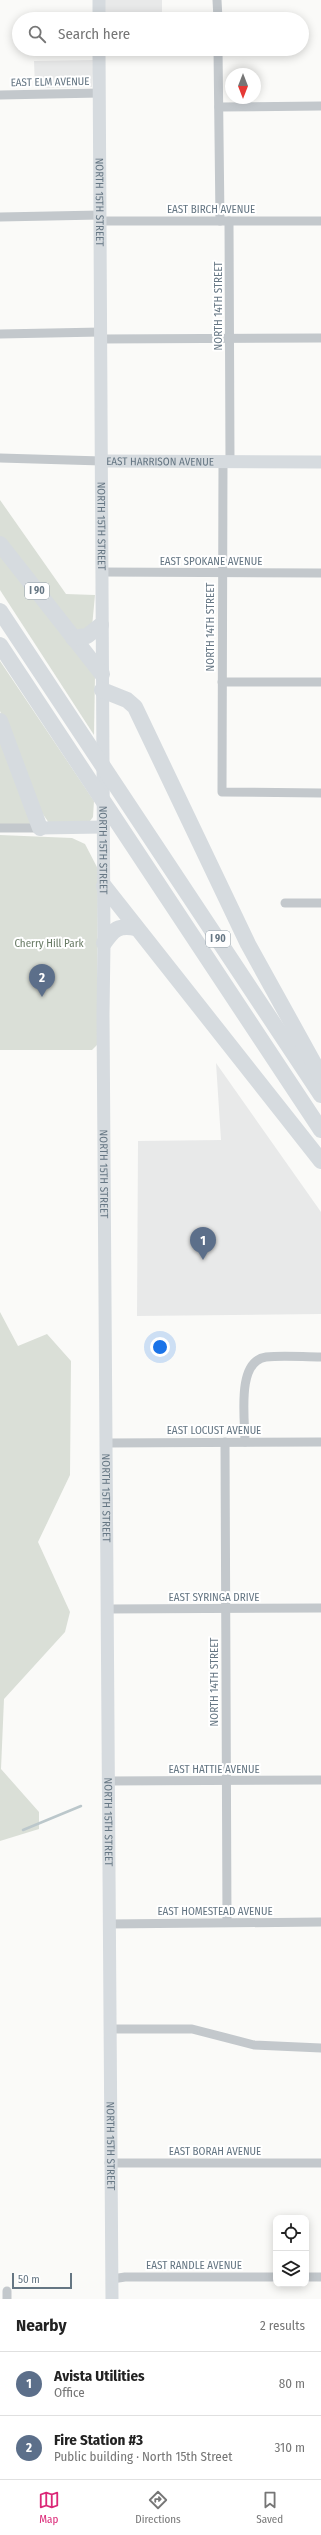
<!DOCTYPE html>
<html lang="en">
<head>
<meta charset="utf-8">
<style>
  :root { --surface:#fff; --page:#f2f2f2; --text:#222; --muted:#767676; --line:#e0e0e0; --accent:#db2777 }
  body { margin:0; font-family:"Fira Sans Condensed",sans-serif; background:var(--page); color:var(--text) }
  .controls { position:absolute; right:12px; bottom:12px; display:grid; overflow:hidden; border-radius:8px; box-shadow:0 2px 10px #0003 }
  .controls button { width:36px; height:36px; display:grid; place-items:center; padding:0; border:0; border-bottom:1px solid var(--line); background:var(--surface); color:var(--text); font:20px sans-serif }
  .compass { position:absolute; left:225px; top:68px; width:36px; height:36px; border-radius:50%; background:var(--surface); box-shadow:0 2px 10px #0003; rotate:180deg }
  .scale { position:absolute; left:12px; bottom:10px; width:60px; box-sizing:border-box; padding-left:4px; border:2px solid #657683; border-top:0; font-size:11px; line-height:14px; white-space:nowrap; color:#657683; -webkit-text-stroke:3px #fff; paint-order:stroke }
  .you { position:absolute; left:160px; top:1347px; width:14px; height:14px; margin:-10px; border:3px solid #fff; border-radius:50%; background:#1a73e8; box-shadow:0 0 0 6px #1a73e833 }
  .badge { display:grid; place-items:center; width:26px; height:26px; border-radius:50%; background:var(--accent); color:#fff; font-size:13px; font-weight:700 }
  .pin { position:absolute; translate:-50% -33px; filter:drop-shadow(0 1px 2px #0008) }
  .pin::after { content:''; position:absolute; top:21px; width:14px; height:12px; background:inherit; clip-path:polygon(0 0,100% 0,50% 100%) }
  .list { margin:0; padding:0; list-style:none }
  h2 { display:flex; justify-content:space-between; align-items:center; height:52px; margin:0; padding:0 16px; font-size:17px }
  h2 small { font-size:13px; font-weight:400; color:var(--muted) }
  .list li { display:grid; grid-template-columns:26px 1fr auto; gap:12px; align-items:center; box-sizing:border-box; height:64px; padding:0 16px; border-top:1px solid var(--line) }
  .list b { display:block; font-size:15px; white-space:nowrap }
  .list p { margin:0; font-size:13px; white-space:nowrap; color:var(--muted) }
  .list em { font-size:13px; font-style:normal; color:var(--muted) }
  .icon { flex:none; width:22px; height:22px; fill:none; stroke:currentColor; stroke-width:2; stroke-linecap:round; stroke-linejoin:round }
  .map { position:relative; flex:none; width:321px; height:2299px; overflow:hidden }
  .search { position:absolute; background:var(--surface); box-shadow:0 2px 10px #0003; left:12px; right:12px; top:12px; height:44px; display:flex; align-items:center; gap:10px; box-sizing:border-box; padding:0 14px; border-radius:22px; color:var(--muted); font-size:15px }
  .sheet { height:180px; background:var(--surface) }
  nav { display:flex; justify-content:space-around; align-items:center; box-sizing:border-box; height:56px; border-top:1px solid var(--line); background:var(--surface); font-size:11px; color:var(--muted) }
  nav a { display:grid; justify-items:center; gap:2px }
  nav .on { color:var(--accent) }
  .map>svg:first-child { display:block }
</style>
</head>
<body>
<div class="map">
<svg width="321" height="2299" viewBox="0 0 321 2299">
  <rect width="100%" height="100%" fill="#fafaf8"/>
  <g fill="#e8e9e9">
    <rect x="105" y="0" width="57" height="19"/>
    <polygon points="94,60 92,87 35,88 34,61"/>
    <polygon points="216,1063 321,1212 321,1314 137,1316 138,1141 221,1140"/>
  </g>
  <g fill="#dadfd7">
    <polygon points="0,500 66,594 95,595 92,627 75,631 0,536"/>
    <polygon points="0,551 95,675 94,735 0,590"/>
    <polygon points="0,661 94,801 93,817 90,821 49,823 40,810 0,711"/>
    <polygon points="0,734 31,825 0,825"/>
    <polygon points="0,835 72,838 85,844 98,869 97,1045 92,1050 0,1050"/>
    <polygon points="0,1312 18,1346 47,1334 71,1361 70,1475 38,1542 70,1612 65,1632 4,1699 1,1769 39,1812 39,1829 0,1841"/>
  </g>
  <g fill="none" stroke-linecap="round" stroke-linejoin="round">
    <polyline stroke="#bbc7cb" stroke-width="2.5" points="23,1830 81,1806"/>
    <g stroke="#c3c8cc" stroke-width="9">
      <polyline points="217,0 218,19"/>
      <polyline points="218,49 220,221"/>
      <polyline points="0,95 100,93"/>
      <polyline points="219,107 321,106"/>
      <polyline points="0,217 100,215"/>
      <polyline points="100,221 321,221"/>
      <polyline points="229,221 230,462"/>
      <polyline points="0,334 101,332"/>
      <polyline points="101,339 321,338"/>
      <polyline points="0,458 102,461"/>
      <polyline points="223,462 222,792 321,793"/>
      <polyline points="101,572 321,573"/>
      <polyline points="222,682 321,682"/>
      <polyline points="0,828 40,828"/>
      <polyline points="285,903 321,903"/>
      <polyline points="225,1442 227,1922"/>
      <path d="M 245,1442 C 245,1419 236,1361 266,1357 C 283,1355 303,1357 321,1357"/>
      <polyline points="107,1443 321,1442"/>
      <polyline points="108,1609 321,1608"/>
      <polyline points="108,1781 321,1780"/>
      <polyline points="109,1924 321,1922"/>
      <polyline points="109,2029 192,2029 254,2045 321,2048"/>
      <polyline points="109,2163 321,2163"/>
      <polyline points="306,2277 321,2277"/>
      <polyline points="112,2279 125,2277 276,2277"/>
      <polyline points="7,2299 7,2291"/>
    </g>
    <g stroke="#d6dbdf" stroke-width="13">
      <polyline points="99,0 99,19"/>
      <path id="s1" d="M 99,49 L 104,943 L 103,1014 L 112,2299"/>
      <path id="s2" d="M 102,461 L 321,462"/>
      <polyline points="40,828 103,827"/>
    </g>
    <g stroke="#d6dbdf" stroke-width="16">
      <polyline points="0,544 102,674"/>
      <polyline points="0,611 321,1095"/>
      <polyline points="73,638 87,636 101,625"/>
      <polyline points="0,645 321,1130"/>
      <polyline points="102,690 127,700 135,707 248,944 321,1076"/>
      <polyline points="0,721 40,828"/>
      <polyline points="104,886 321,1161"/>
      <path d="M 104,943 C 114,929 118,925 136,928"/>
    </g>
  </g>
  <g text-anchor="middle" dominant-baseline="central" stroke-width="4" stroke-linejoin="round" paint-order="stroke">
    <g fill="#fff" stroke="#939fa8" stroke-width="1">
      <rect x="25" y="583" width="24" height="16" rx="3"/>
      <rect x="206" y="931" width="24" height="16" rx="3"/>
    </g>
    <g font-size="10" font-weight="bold" fill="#657683">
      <text x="37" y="591">I 90</text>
      <text x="218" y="939">I 90</text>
    </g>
    <g font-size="11" fill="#657683" stroke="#fff">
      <text transform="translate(50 82) rotate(-1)">EAST ELM AVENUE</text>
      <text stroke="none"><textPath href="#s1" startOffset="153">NORTH 15TH STREET</textPath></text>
      <text x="211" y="209">EAST BIRCH AVENUE</text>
      <text transform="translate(218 306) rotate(-90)">NORTH 14TH STREET</text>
      <text stroke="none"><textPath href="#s2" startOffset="58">EAST HARRISON AVENUE</textPath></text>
      <text stroke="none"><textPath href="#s1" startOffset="477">NORTH 15TH STREET</textPath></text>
      <text x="211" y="561">EAST SPOKANE AVENUE</text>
      <text transform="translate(210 627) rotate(-90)">NORTH 14TH STREET</text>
      <text stroke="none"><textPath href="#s1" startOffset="801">NORTH 15TH STREET</textPath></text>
      <text stroke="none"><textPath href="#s1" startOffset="1125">NORTH 15TH STREET</textPath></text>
      <text x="214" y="1430">EAST LOCUST AVENUE</text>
      <text stroke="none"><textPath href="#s1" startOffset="1449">NORTH 15TH STREET</textPath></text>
      <text x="214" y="1597">EAST SYRINGA DRIVE</text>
      <text transform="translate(214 1682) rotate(-90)">NORTH 14TH STREET</text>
      <text x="214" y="1769">EAST HATTIE AVENUE</text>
      <text stroke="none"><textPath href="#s1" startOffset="1773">NORTH 15TH STREET</textPath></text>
      <text x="215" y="1911">EAST HOMESTEAD AVENUE</text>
      <text stroke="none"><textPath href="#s1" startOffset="2097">NORTH 15TH STREET</textPath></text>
      <text x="215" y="2151">EAST BORAH AVENUE</text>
      <text x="194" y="2265">EAST RANDLE AVENUE</text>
    </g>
    <g font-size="11" fill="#687a64" stroke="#fff">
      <text x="49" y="943">Cherry Hill Park</text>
    </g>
  </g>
</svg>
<div class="controls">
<button><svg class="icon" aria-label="locate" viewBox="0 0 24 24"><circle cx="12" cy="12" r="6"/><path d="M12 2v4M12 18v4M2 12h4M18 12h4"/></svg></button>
<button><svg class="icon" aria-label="layers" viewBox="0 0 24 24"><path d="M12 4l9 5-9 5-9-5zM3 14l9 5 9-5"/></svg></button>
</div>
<svg class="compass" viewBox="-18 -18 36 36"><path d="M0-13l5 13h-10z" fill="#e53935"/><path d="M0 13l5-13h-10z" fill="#767676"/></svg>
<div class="scale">50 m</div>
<div class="you"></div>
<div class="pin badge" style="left:203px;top:1260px;background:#5c6f8a">1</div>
<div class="pin badge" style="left:42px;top:997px;background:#5c6f8a">2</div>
<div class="search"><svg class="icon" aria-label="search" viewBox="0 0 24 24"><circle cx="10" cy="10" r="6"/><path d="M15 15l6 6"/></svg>Search here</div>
</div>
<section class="sheet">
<h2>Nearby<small>2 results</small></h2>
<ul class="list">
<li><span class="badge" style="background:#5c6f8a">1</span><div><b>Avista Utilities</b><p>Office</p></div><em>80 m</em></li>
<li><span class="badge" style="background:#5c6f8a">2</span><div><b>Fire Station #3</b><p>Public building · North 15th Street</p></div><em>310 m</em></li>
</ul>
</section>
<nav>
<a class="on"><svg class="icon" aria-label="map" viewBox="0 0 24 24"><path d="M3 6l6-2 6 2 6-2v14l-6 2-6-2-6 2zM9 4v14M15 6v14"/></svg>Map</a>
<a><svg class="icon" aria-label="directions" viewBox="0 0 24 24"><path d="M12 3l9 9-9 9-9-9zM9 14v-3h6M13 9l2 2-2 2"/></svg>Directions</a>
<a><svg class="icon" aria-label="saved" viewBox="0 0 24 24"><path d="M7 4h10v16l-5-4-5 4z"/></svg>Saved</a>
</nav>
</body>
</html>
